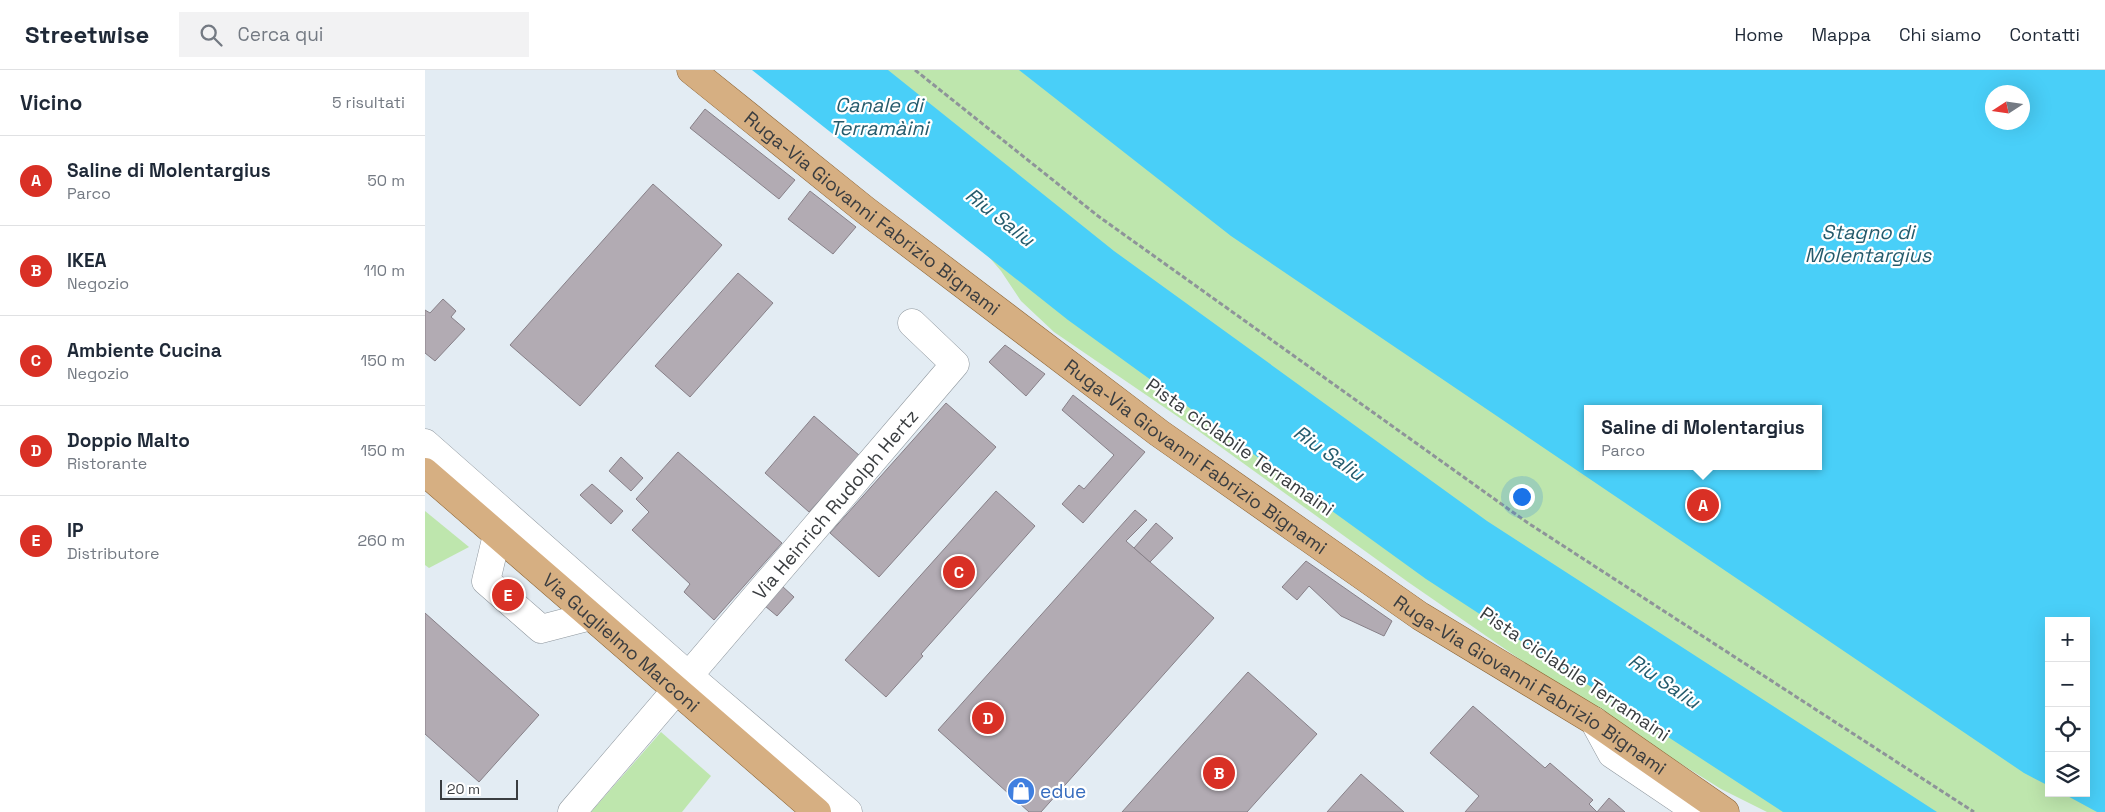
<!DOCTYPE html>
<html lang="it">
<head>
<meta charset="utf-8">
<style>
  :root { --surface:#fff; --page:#f2f2f3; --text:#1f2937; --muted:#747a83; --line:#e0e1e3; --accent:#d93025 }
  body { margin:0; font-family:"Space Grotesk",sans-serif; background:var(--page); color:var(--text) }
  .controls { position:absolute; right:15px; bottom:15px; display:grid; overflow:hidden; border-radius:0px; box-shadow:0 5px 20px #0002 }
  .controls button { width:45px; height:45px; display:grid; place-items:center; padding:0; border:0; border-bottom:1px solid var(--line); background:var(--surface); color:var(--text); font:25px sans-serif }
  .compass { position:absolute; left:1560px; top:15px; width:45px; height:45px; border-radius:50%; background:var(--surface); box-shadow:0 5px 20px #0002; rotate:258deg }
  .scale { position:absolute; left:15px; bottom:12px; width:78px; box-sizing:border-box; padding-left:5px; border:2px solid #3a3d40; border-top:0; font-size:14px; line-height:18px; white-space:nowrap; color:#3a3d40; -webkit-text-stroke:4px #fff; paint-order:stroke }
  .you { position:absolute; left:1096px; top:426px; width:18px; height:18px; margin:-12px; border:4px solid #fff; border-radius:50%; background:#1a73e8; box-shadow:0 0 0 8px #1a73e833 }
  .badge { display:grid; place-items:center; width:32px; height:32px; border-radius:50%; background:var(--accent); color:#fff; font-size:16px; font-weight:700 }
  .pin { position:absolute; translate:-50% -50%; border:2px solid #fff; box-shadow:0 1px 5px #0006 }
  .popup { position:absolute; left:1159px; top:335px; width:238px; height:65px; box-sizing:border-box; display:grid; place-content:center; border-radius:0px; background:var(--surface); filter:drop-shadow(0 1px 4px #0005); font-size:16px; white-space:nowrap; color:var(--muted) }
  .popup b { font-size:19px; color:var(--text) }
  .popup::after { content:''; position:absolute; left:50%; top:100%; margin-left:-10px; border:10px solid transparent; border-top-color:var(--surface) }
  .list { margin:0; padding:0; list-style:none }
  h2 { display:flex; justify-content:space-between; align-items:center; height:65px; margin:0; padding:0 20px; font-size:21px }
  h2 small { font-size:16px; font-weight:400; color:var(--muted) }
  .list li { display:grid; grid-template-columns:32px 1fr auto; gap:15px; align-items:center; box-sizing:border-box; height:90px; padding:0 20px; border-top:1px solid var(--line) }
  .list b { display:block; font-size:19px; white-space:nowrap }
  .list p { margin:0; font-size:16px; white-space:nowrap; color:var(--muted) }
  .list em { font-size:16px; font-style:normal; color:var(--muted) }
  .icon { flex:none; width:28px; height:28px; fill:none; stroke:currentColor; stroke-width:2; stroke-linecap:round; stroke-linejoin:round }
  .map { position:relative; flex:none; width:1680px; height:742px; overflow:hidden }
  header { display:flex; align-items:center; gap:30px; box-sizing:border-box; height:70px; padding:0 25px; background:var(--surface); border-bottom:1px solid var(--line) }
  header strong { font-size:24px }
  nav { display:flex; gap:28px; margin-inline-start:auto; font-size:18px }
  .search { width:350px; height:45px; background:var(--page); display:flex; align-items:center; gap:12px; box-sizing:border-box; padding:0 18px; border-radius:0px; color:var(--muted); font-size:19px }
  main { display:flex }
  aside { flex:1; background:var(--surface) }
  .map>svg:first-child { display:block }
</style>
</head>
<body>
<header>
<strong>Streetwise</strong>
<div class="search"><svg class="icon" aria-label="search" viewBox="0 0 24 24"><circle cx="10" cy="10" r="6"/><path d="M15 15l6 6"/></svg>Cerca qui</div>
<nav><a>Home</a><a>Mappa</a><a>Chi siamo</a><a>Contatti</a></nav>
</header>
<main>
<aside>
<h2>Vicino<small>5 risultati</small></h2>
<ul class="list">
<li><span class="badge">A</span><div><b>Saline di Molentargius</b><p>Parco</p></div><em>50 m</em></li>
<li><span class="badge">B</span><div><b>IKEA</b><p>Negozio</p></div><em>110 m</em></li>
<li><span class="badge">C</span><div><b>Ambiente Cucina</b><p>Negozio</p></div><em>150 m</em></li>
<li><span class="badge">D</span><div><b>Doppio Malto</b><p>Ristorante</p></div><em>150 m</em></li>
<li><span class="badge">E</span><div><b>IP</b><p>Distributore</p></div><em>260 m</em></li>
</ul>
</aside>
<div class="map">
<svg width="1680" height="742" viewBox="0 0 1680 742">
  <rect width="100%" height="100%" fill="#e3ecf3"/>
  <g fill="#bee6ad" fill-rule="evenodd">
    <path d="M 350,0 L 1680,0 L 1680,742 L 1342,742 L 1296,719 L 1145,624 L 983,512 L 768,357 L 629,262 L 596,231 L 576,201 L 541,160 ZM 1568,22 L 1598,22 L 1598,52 L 1568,52 ZM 1163,339 L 1393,339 L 1393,396 L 1163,396 ZM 1624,551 L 1661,551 L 1661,723 L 1624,723 Z"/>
    <polygon points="0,441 44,477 4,498 0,495"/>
    <polygon points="236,662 286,706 257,742 166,742"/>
  </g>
  <g fill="#49cff8" fill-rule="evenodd">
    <polygon points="327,0 463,0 689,181 1062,451 1512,742 1358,742 1001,509 643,250"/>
    <path d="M 594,0 L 1680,0 L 1680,742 L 1672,742 L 1637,723 L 1661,723 L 1661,551 L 1624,551 L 1624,716 L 1599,703 L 806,166 ZM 1568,22 L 1598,22 L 1598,52 L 1568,52 ZM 1163,339 L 1393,339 L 1393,396 L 1163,396 Z"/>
  </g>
  <g fill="#b2abb3" stroke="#878088">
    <polygon points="280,39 370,110 354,129 265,58"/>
    <polygon points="228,114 297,175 155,336 85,275"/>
    <polygon points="385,121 431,157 408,184 363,149"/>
    <polygon points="313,203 348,233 265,327 230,296"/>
    <polygon points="18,229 31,241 26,247 40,259 10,291 0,283 0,240 5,243"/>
    <polygon points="580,275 620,304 601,326 564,292"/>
    <polygon points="648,325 720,382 658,453 637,434 654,415 659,419 689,385 637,340"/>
    <polygon points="521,333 571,377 454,507 405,463"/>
    <polygon points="389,346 435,386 384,442 340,403"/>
    <polygon points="253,382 357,473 289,550 259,522 265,514 207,460 224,442 211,429"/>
    <polygon points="196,387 218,408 206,421 184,401"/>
    <polygon points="167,414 198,441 186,454 155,425"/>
    <polygon points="571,421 610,456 496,584 498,586 461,627 420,590"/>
    <polygon points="710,440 722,450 701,471 789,548 616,742 604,742 513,660"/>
    <polygon points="731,453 748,468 725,492 709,478"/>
    <polygon points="881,491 967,551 959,566 916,546 884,516 872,530 857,517"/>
    <polygon points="357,516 369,527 352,546 340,536"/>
    <polygon points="0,543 114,645 54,712 0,664"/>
    <polygon points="823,602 892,664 822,742 697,742"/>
    <polygon points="1048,636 1120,698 1125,693 1168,730 1164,734 1172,742 1184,728 1200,742 1040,742 1054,726 1005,683"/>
    <polygon points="936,704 979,742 902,742"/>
  </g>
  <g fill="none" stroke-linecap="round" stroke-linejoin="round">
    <defs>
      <g id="minor">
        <polyline points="0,373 264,606 423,742"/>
        <polyline points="72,465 61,511 116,559 166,546"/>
        <polyline points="1169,651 1187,684 1273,742"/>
        <path id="s1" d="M 147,742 L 530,294 L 487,253"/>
      </g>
      <g id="major">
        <path id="s2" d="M 266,0 L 440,140 L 734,363 L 995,546 L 1169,651 L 1300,742"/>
        <path id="s3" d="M 0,402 L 392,742"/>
      </g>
    </defs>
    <use href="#minor" stroke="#8e969d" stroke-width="29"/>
    <use href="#major" stroke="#8d6535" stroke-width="29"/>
    <polyline stroke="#8e9499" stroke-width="3" stroke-dasharray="5 2.5" stroke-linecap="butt" points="490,0 673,146 1103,453 1549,742"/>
    <use href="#minor" stroke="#fff" stroke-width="28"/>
    <use href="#major" stroke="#d6af82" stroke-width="28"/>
  </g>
  <defs>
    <symbol id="shop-disc" viewBox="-11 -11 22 22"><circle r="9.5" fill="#3f7fe0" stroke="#fff"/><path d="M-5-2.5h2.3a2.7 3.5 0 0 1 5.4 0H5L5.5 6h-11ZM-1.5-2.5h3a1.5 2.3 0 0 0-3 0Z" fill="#fff"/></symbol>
  </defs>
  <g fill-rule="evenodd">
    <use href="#shop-disc" x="580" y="705" width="32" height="32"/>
  </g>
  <g text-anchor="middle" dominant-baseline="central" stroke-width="4.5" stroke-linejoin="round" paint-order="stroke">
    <g font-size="19" fill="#3a3d40" stroke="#fff">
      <text stroke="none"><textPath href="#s2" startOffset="231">Ruga-Via Giovanni Fabrizio Bignami</textPath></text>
      <text transform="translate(815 377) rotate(35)">Pista ciclabile Terramaini</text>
      <text stroke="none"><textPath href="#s2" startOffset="636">Ruga-Via Giovanni Fabrizio Bignami</textPath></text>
      <text stroke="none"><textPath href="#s1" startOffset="405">Via Heinrich Rudolph Hertz</textPath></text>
      <text stroke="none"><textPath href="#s3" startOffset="260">Via Guglielmo Marconi</textPath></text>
      <text transform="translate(1150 604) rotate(34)">Pista ciclabile Terramaini</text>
      <text stroke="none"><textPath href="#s2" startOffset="1041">Ruga-Via Giovanni Fabrizio Bignami</textPath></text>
    </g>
    <g font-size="19" fill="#366cbe" stroke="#fff" text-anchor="start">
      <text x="615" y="721">edue</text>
    </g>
    <g font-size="20" font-style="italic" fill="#255b6c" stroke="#fff">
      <text x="454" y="35">Canale di<tspan x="454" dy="23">Terramàini</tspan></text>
      <text transform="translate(575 147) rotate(38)">Riu Saliu</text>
      <text x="1443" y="162">Stagno di<tspan x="1443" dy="23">Molentargius</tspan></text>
      <text transform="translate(904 383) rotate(35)">Riu Saliu</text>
      <text transform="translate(1239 611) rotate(34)">Riu Saliu</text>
    </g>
  </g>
</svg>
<div class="controls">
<button>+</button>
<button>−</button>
<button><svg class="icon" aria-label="locate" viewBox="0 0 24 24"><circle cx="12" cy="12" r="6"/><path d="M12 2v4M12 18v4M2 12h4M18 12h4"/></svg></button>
<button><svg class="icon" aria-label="layers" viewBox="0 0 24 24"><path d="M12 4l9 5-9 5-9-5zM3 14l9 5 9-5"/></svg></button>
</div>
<svg class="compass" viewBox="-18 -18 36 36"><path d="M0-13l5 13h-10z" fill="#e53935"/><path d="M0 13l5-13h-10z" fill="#747a83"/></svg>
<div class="scale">20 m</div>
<div class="you"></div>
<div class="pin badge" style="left:1278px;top:435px">A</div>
<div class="popup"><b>Saline di Molentargius</b>Parco</div>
<div class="pin badge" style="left:794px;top:703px">B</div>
<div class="pin badge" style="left:534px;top:502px">C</div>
<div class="pin badge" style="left:563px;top:648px">D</div>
<div class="pin badge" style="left:83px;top:525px">E</div>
</div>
</main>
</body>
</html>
